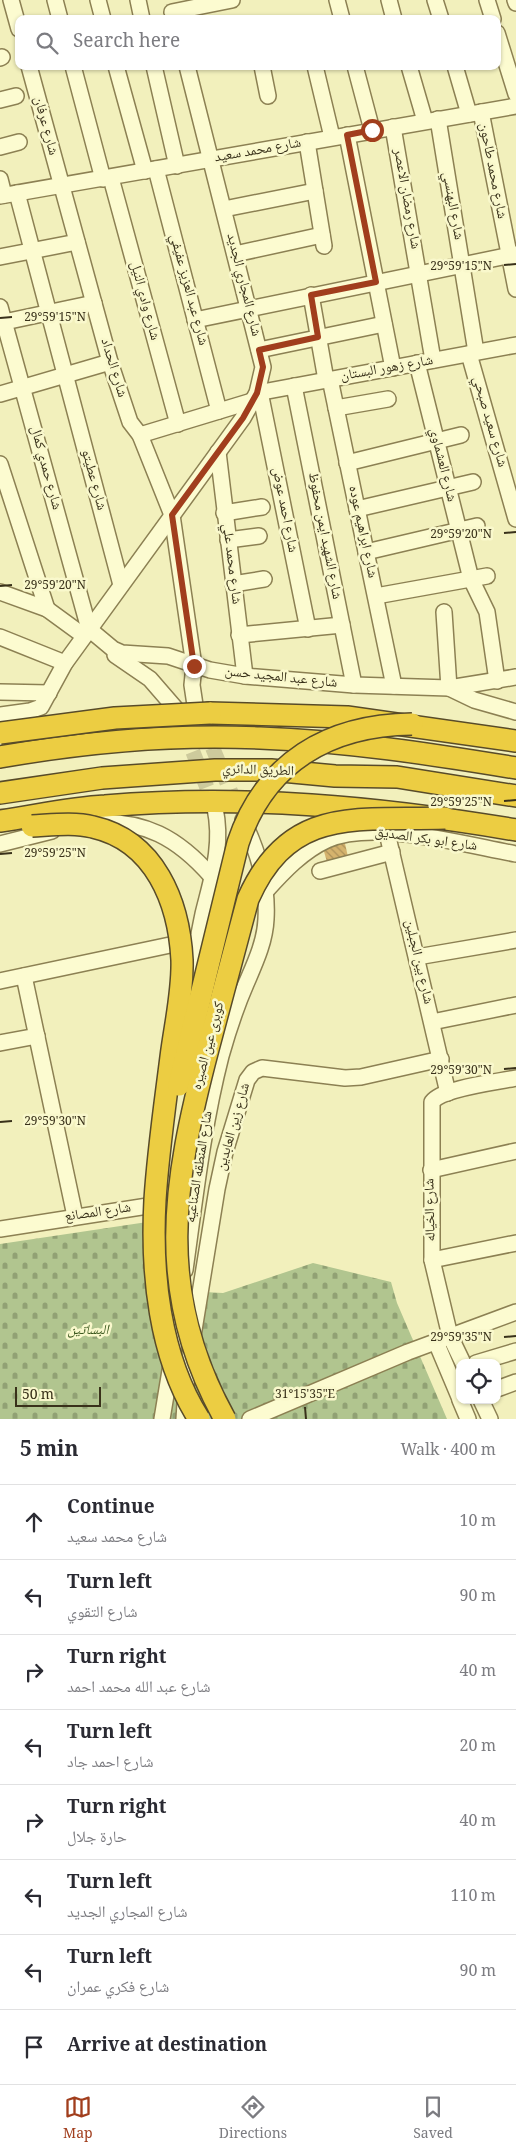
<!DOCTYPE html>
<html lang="en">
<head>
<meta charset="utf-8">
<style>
  :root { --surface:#fff; --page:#f2f2f3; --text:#2b2b33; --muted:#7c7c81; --line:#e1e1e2; --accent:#a13e1d }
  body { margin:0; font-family:Georgia,"Noto Naskh Arabic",serif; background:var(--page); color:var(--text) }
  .controls { position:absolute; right:15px; bottom:15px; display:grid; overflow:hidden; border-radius:10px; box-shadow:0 1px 4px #0004 }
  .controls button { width:45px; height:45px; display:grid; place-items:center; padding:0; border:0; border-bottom:1px solid var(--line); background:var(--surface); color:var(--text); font:25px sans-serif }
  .scale { position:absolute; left:15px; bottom:12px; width:86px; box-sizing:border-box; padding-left:5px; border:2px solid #39311a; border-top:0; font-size:14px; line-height:18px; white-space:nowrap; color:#39311a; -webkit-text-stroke:4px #f9f8cc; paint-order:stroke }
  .stop { position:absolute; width:15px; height:15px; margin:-11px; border:4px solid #a13e1d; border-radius:50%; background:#fff }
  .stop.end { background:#a13e1d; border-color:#fff; box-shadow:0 1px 5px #0008 }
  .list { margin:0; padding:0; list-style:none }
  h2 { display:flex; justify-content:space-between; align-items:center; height:65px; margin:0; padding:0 20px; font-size:21px }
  h2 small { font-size:16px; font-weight:400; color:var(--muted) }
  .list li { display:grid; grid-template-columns:32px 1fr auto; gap:15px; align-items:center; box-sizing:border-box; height:75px; padding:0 20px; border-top:1px solid var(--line) }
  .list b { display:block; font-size:19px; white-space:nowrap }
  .list p { margin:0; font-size:16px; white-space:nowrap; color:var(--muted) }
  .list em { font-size:16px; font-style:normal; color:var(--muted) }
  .icon { flex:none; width:28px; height:28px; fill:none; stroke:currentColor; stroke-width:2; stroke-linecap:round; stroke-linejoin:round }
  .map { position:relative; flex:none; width:516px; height:1419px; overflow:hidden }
  .search { position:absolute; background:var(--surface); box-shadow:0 1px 4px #0004; left:15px; right:15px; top:15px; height:55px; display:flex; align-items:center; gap:12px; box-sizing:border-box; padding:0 18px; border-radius:10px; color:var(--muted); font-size:19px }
  .sheet { height:665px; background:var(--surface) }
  nav { display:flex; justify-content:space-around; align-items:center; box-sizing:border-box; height:70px; border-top:1px solid var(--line); background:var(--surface); font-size:14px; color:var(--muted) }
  nav a { display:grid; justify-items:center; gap:2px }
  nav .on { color:var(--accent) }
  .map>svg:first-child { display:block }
</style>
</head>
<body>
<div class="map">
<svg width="516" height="1419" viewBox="0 0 516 1419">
  <defs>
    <pattern id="cemetery-stones" width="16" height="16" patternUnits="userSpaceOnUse" patternTransform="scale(1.25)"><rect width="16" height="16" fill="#b1c58f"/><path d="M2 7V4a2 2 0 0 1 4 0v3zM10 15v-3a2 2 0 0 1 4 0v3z" fill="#91a174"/></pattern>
    <pattern id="building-back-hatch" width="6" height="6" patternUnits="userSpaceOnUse" patternTransform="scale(1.25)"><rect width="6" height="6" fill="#d5b36d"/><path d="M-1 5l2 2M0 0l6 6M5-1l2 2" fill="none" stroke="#ae9259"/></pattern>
  </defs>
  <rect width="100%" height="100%" fill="#f2f0bc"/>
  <polygon fill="url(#cemetery-stones)" points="174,1218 166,1290 223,1293 313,1263 391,1282 397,1303 447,1419 0,1419 0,1244"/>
  <polygon fill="url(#building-back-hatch)" points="344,839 348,857 327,862 323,848"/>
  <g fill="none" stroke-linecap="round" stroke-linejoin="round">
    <g stroke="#cdca9c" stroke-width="15" stroke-dasharray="15 8" stroke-linecap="butt">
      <polyline points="195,705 237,807"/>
      <polyline points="176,709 215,808"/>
    </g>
    <defs>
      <g id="minor">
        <polyline points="11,0 19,29"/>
        <polyline points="55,0 60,19"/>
        <polyline points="98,0 103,19"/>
        <polyline points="138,0 142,19"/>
        <polyline points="337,0 342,19"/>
        <polyline points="389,0 394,19"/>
        <polyline points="435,0 441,19"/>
        <polyline points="487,0 493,19"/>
        <polyline points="515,0 516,3"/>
        <polyline points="172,12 232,0"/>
        <polyline points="497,33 516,94"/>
        <polyline points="0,58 2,57"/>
        <polyline points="29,66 110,362 130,422 140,435 172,515 194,666 192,685 195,705"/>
        <polyline points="73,66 103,179"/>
        <polyline points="116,66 145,171"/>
        <polyline points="154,66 177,166"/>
        <polyline points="262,66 268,96"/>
        <polyline points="315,66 332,137"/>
        <polyline points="355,66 372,130"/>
        <polyline points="409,66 425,121"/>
        <polyline points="455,66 469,114"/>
        <polyline points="0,100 16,96"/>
        <polyline points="481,112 516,289"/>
        <polyline points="438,119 476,352"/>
        <polyline points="393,127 433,360"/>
        <polyline points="347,135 393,368"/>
        <polyline points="307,142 324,246"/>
        <polyline points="0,147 19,142"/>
        <polyline points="156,169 219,411"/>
        <polyline points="111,178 178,424"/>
        <polyline points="0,179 4,195"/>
        <polyline points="17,193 121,585"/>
        <polyline points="0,196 516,106"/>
        <polyline points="224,209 315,191"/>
        <polyline points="235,254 322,235"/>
        <polyline points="0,257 77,242"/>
        <polyline points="311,295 326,380"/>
        <polyline points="0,307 89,629 113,649 122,653 168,656 210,670 245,676 354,685 449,688 516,677"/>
        <polyline points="195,320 516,254"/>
        <polyline points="0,323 94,303"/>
        <polyline points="259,350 384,324"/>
        <polyline points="469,354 516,519"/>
        <polyline points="417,363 471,579 487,612 497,681"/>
        <polyline points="330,379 394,686"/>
        <polyline points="294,386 354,685"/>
        <polyline points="260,392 308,629"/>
        <polyline points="257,393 516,345"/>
        <polyline points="0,394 110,362"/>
        <polyline points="336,408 388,399"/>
        <polyline points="140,435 252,401"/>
        <polyline points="218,452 245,676"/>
        <polyline points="347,463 461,435"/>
        <polyline points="0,464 47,609"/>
        <polyline points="357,509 473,482"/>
        <polyline points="224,513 262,507"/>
        <polyline points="228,540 259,536"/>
        <polyline points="366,552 477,526"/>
        <polyline points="233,584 264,579"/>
        <polyline points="0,592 47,609 84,636"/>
        <polyline points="376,596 487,576"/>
        <polyline points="444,612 449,688 474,700 516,712"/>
        <polyline points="239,635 342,625"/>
        <polyline points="0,637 65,663"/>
        <polyline points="115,655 150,679 176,709"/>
        <polyline points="0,692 49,693"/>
        <polyline points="0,715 30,711 41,707 65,663 243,418 257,393 263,367 187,66"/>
        <path d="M 92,823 C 144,819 178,838 212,877"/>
        <polyline points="387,833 448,1093"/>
        <polyline points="0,844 52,831"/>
        <polyline points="320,871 392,852"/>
        <path d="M 266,891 C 284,871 303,851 327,840 C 374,819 466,845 516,854"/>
        <polyline points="417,957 516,940"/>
        <polyline points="24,976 75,1216"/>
        <polyline points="0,981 189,941"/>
        <path d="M 189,986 C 194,961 198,938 203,914 C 212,877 223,846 215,808"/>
        <polyline points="432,1022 516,1005"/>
        <polyline points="0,1043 37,1036"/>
        <polyline points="431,1170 516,1151"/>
        <polyline points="0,1229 186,1200"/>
        <polyline points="432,1260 516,1243"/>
        <path d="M 185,1270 C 195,1198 203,1126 221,1056 C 228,1031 236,1007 246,984 C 255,963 265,942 266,919 C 268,883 258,852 243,820"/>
        <polyline points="436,1342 460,1399"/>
        <path d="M 463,1363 L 450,1336 L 432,1260 L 432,1102 C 442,1088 497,1082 516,1078"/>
        <polyline points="476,1363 516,1351"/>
        <polyline points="497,1389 516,1382"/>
        <polyline points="460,1400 468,1419"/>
        <polyline points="481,1400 490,1419"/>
        <polyline points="162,1419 180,1310"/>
        <polyline points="184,1419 187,1373 217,1189 225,1152 247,1080 253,1072 262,1068 345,1078 361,1077 441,1059"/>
        <polyline points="250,1419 408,1352 516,1312"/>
      </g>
      <g id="highway">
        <polyline points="210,713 347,717 516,741"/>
        <path d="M 0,757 C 85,742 174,734 260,738 C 346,741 431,754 516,768"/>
        <polyline points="0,793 102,778 215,770 271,770 335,776 397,777 516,796"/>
        <path d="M 0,821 C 35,816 70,808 105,806 C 243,794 380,807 516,830"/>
      </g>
    </defs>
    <use href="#minor" stroke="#8c8053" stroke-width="18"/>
    <use href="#highway" stroke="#584b29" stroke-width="24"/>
    <use href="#minor" stroke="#fcfbd0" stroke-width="15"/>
    <use href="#highway" stroke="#eccd42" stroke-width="21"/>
    <defs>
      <g id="highway-bridge">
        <polyline points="0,733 115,718 210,713"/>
        <path d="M 32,826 C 52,825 74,822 93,827 C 155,841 179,902 182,960 C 183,992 175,1025 171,1057 C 165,1105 158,1152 155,1200 C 151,1272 159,1356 199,1419"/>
        <path d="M 179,1085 L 238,843 C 265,762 329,725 412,724"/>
        <path d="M 225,1419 C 154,1292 173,1182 208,1049 C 221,999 235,949 248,899 C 290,804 359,821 445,818"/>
      </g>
    </defs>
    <use href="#highway-bridge" stroke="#584b29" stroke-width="24" stroke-linecap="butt"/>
    <use href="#highway-bridge" stroke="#eccd42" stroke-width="21"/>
  </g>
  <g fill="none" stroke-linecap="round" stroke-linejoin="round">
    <polyline stroke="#a13e1d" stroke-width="6" points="194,666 172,515 243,418 257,393 263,367 259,350 318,337 311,295 376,282 347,135 372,130"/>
  </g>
  <path fill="none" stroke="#39311a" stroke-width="2" d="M 504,265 L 516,264M 0,318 L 12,317M 504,533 L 516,532M 0,586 L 12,585M 504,801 L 516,800M 0,854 L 12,853M 504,1069 L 516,1068M 0,1122 L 12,1121M 504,1337 L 516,1336M 305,1407 L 306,1419"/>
  <g text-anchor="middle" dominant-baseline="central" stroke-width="5" stroke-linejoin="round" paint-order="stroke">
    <g font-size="14" fill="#39311a" stroke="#f9f8cc">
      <text transform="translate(45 126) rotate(75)">شارع عرفان</text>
      <text transform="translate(258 151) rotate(-10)">شارع محمد سعيد</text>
      <text transform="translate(492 171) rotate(79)">شارع محمد طاحون</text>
      <text transform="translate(406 199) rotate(80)">شارع رمضان الاعصر</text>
      <text transform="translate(452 206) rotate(80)">شارع البهنسي</text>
      <text transform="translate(243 285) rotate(76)">شارع المجاري الجديد</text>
      <text transform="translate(188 290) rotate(75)">شارع عبد العزيز عفيفي</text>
      <text transform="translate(144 301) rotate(75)">شارع وادي النيل</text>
      <text transform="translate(113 368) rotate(73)">شارع الحداد</text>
      <text transform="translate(387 369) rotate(-10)">شارع زهور البستان</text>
      <text transform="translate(489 422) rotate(74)">شارع سعيد صبحي</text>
      <text transform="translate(442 465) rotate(76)">شارع العشماوي</text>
      <text transform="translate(45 468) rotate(75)">شارع حمدي كمال</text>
      <text transform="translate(93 480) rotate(75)">شارع عطيتو</text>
      <text transform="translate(284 510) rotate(79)">شارع احمد عوض</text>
      <text transform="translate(362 532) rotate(78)">شارع ابراهيم عوده</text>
      <text transform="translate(324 536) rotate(79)">شارع الشهيد ايمن محفوظ</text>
      <text transform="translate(231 564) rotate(83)">شارع محمد علي</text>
      <text transform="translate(281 678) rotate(6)">شارع عبد المجيد حسن</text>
      <text transform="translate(258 771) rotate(2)">الطريق الدائري</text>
      <text transform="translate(426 840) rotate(8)">شارع ابو بكر الصديق</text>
      <text transform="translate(418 962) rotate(77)">شارع بين الجبلين</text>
      <text transform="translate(209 1046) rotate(-75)">كوبرى عين الصيره</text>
      <text transform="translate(234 1127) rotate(-74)">شارع زين العابدين</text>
      <text transform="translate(200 1167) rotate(-81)">شارع المنطقه الصناعيه</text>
      <text transform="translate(431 1210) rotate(-91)">شارع الخياله</text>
      <text transform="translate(98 1213) rotate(-8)">شارع المصانع</text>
    </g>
    <g font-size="14" font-style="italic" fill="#3b581e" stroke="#f9f8cc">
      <text x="88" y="1331">البساتين</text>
    </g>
  </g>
  <g font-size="12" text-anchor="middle" fill="#39311a" stroke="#f9f8cc" stroke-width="5" stroke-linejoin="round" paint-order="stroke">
    <text x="461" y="270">29°59'15"N</text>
    <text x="55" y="321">29°59'15"N</text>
    <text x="461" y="538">29°59'20"N</text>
    <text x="55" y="589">29°59'20"N</text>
    <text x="461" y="806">29°59'25"N</text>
    <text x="55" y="857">29°59'25"N</text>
    <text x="461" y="1074">29°59'30"N</text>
    <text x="55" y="1125">29°59'30"N</text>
    <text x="461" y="1341">29°59'35"N</text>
    <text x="305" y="1398">31°15'35"E</text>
  </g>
</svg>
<div class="controls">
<button><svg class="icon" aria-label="locate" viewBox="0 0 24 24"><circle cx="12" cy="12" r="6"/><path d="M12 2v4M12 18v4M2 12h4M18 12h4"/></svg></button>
</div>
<div class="scale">50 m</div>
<div class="stop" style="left:372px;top:130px"></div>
<div class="stop end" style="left:194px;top:666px"></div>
<div class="search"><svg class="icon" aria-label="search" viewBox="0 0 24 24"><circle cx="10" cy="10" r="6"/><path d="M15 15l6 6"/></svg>Search here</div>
</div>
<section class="sheet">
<h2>5 min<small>Walk · 400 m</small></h2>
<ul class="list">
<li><svg class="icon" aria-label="ahead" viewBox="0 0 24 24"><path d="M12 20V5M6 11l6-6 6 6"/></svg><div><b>Continue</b><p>شارع محمد سعيد</p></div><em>10 m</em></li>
<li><svg class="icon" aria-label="left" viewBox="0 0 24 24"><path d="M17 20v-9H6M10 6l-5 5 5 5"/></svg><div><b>Turn left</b><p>شارع التقوي</p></div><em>90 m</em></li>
<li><svg class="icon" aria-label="right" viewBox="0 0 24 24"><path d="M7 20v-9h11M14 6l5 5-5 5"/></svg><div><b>Turn right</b><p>شارع عبد الله محمد احمد</p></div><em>40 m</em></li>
<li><svg class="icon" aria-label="left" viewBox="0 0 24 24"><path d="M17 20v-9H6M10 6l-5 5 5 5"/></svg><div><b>Turn left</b><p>شارع احمد جاد</p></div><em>20 m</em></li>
<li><svg class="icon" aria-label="right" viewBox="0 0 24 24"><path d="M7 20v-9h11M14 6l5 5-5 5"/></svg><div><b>Turn right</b><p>حارة جلال</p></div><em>40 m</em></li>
<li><svg class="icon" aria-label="left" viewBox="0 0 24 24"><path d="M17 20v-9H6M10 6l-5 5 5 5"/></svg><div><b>Turn left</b><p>شارع المجاري الجديد</p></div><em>110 m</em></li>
<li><svg class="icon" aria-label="left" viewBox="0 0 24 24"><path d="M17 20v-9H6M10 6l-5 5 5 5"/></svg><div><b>Turn left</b><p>شارع فكري عمران</p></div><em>90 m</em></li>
<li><svg class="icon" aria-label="arrive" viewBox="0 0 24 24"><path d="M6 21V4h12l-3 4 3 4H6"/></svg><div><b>Arrive at destination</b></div></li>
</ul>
</section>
<nav>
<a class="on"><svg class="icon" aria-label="map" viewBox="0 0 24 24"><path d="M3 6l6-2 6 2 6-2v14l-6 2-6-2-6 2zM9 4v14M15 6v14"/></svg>Map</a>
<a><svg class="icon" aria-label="directions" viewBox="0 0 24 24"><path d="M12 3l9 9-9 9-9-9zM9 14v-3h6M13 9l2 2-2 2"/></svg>Directions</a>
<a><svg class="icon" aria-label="saved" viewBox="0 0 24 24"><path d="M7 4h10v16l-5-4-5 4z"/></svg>Saved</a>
</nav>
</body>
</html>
